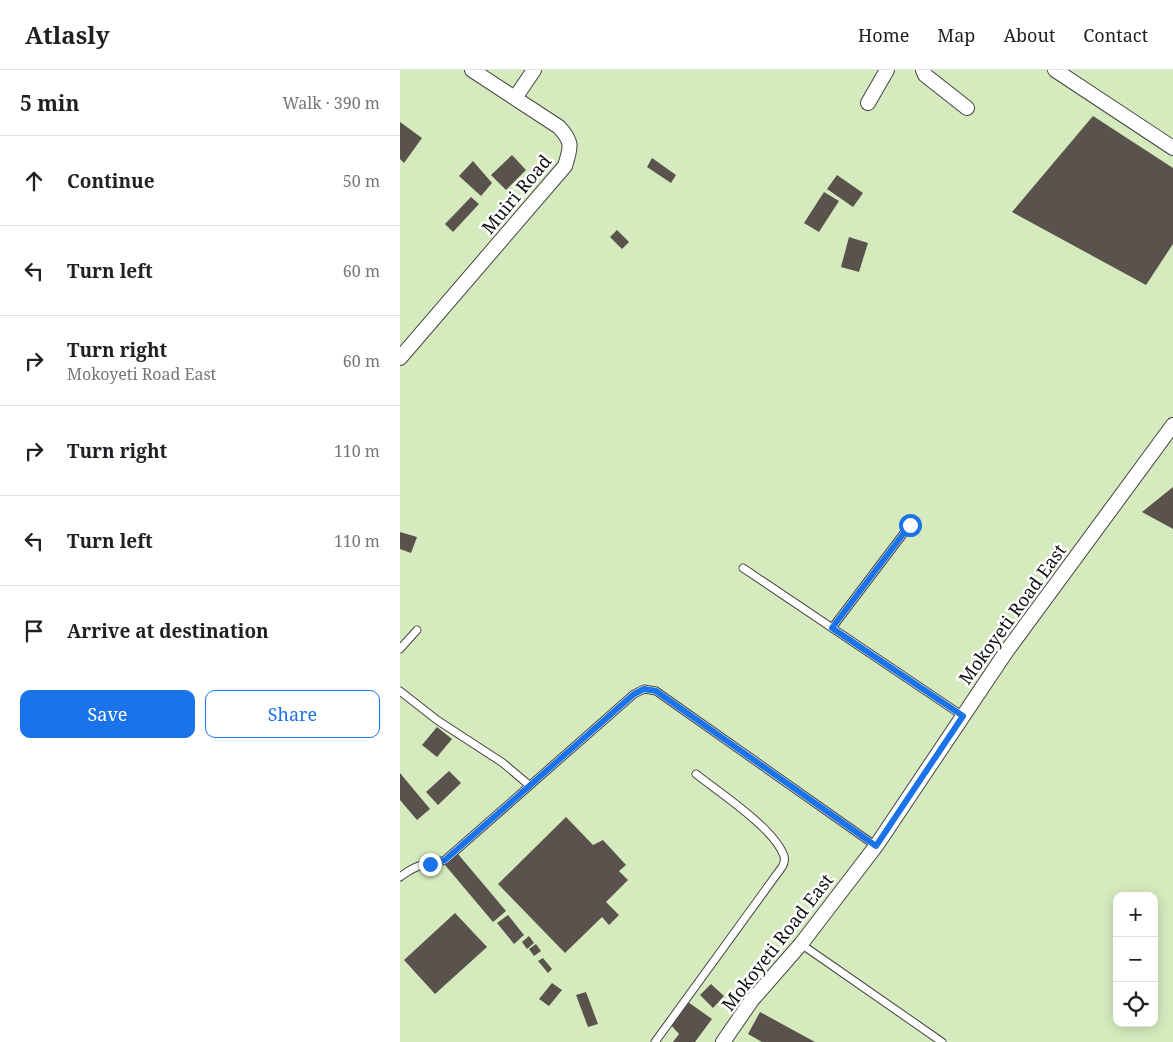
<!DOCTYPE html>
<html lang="en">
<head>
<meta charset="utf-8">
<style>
  :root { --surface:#fff; --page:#f6f6f6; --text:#202124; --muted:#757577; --line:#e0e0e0; --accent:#1a73e8 }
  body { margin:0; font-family:"Noto Serif",serif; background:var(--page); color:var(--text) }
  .controls { position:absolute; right:15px; bottom:15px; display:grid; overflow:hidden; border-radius:10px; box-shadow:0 2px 12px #0003 }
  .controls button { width:45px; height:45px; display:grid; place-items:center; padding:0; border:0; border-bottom:1px solid var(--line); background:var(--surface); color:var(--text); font:25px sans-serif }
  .stop { position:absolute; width:15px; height:15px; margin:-11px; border:4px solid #1a73e8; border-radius:50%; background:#fff }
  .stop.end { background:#1a73e8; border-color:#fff; box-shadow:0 1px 5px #0008 }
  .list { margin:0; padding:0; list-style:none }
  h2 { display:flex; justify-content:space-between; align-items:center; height:65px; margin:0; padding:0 20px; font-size:21px }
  h2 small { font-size:16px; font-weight:400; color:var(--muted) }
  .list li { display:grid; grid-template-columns:32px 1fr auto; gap:15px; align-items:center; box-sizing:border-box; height:90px; padding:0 20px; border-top:1px solid var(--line) }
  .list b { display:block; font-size:19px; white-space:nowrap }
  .list p { margin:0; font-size:16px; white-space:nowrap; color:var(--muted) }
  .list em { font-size:16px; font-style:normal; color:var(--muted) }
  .actions { display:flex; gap:10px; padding:15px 20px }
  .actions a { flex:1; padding:11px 0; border:1px solid var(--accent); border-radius:10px; text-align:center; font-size:18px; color:var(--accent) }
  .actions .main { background:var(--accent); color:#fff }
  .icon { flex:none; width:28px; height:28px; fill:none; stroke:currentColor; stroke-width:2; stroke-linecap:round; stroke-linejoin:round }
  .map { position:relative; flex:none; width:773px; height:972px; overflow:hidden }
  header { display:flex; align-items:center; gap:30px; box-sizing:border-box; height:70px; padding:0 25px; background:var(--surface); border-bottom:1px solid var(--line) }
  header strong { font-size:24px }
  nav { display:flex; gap:28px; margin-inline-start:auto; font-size:18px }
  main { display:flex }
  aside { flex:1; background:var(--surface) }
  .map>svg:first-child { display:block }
</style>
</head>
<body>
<header>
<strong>Atlasly</strong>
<nav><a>Home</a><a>Map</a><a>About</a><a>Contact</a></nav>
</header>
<main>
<aside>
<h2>5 min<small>Walk · 390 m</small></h2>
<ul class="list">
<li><svg class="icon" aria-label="ahead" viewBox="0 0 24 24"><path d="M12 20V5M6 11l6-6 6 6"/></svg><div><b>Continue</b></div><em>50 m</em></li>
<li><svg class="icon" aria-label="left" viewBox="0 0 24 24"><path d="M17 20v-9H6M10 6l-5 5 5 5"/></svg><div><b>Turn left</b></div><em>60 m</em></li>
<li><svg class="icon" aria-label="right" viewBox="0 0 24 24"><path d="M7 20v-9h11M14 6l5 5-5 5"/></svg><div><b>Turn right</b><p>Mokoyeti Road East</p></div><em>60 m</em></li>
<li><svg class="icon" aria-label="right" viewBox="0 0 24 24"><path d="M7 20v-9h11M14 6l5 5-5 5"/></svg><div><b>Turn right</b></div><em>110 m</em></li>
<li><svg class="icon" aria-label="left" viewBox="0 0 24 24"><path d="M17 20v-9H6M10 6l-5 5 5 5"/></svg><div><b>Turn left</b></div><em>110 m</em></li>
<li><svg class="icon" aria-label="arrive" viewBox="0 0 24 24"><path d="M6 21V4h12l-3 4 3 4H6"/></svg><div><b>Arrive at destination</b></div></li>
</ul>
<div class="actions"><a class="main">Save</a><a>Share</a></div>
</aside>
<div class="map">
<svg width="773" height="972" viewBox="0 0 773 972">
  <rect width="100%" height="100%" fill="#fffdf5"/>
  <path fill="#d5ebbd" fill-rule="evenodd" d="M 0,0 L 773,0 L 773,972 L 0,972 ZM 717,826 L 754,826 L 754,953 L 717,953 Z"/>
  <g fill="#5a524d">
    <polygon points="693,46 773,98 773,174 746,215 612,142"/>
    <polygon points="0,52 22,68 4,93 0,89"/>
    <polygon points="112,85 126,100 106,120 91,105"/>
    <polygon points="252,88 276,105 271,113 247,97"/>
    <polygon points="73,91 92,113 81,126 59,106"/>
    <polygon points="437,105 463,123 453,137 427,119"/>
    <polygon points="424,122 439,131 419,162 404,153"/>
    <polygon points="71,127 79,134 53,162 45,154"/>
    <polygon points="217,160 229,172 222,179 210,167"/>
    <polygon points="449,167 468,173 459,202 441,197"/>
    <polygon points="773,417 773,459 742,442"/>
    <polygon points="0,462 17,467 11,483 0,479"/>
    <polygon points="37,657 52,669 37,687 22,675"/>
    <polygon points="49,701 61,713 38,735 26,722"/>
    <polygon points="0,703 30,739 17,750 0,730"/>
    <polygon points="166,747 193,775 203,770 226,795 219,801 228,810 206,832 219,845 209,855 202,847 165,883 98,814"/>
    <polygon points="58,784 106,841 93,852 45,795"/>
    <polygon points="55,843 87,877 35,924 4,890"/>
    <polygon points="108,845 124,865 114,874 97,853"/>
    <polygon points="129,866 134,873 127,879 122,872"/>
    <polygon points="136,874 141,881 134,886 129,879"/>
    <polygon points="143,888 152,899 148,903 138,891"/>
    <polygon points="152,913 162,920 149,936 139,929"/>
    <polygon points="311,914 324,926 313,938 300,925"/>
    <polygon points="186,922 198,954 188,957 176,925"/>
    <polygon points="288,932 312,949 295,972 273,972 279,964 271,955"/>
    <polygon points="360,942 415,972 362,972 348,964"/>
  </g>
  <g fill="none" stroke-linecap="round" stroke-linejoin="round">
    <defs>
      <g id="service">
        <polyline points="343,498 563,646"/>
        <polyline points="432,558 510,455"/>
        <polyline points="0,579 17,560"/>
        <polyline points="0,621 37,650 103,693 129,715"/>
        <path d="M 0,807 C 7,802 13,797 22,795 C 30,793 37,793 45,790 L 234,624 L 244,619 L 256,621 L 476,776"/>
        <polyline points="401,874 542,972"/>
        <path d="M 255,972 L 382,797 C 384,794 385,790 384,786 C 374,758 320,723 296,704"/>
      </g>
      <g id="minor">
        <polyline points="523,0 525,5 567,38"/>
        <polyline points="655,0 773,78"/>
        <polyline points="115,28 134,0"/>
        <polyline points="468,33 487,0"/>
        <path d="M 0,288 L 165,96 C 171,77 173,72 159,57 L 72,0"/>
        <polyline points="323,972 352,930 401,874 476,776 606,582 773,355"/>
      </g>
    </defs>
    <use href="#service" stroke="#444" stroke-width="9"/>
    <use href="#minor" stroke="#444" stroke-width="16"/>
    <use href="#service" stroke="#fff" stroke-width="7"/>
    <use href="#minor" stroke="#fff" stroke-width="14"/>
  </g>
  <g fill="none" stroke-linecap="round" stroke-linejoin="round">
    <polyline stroke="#1a73e8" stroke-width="6" points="30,794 45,790 234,624 244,619 256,621 476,776 563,646 432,558 510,455"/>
  </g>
  <g text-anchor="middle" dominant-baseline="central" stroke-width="5" stroke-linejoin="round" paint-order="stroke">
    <g font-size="18" fill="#111" stroke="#fff">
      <text transform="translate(116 124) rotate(-50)">Muiri Road</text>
      <text transform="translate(612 544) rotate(-54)">Mokoyeti Road East</text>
      <text transform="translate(377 872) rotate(-52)">Mokoyeti Road East</text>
    </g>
  </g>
</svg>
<div class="controls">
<button>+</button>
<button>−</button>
<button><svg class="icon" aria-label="locate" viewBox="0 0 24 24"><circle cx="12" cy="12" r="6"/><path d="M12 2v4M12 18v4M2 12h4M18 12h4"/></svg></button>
</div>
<div class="stop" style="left:510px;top:455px"></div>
<div class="stop end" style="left:30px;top:794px"></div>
</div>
</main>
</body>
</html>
